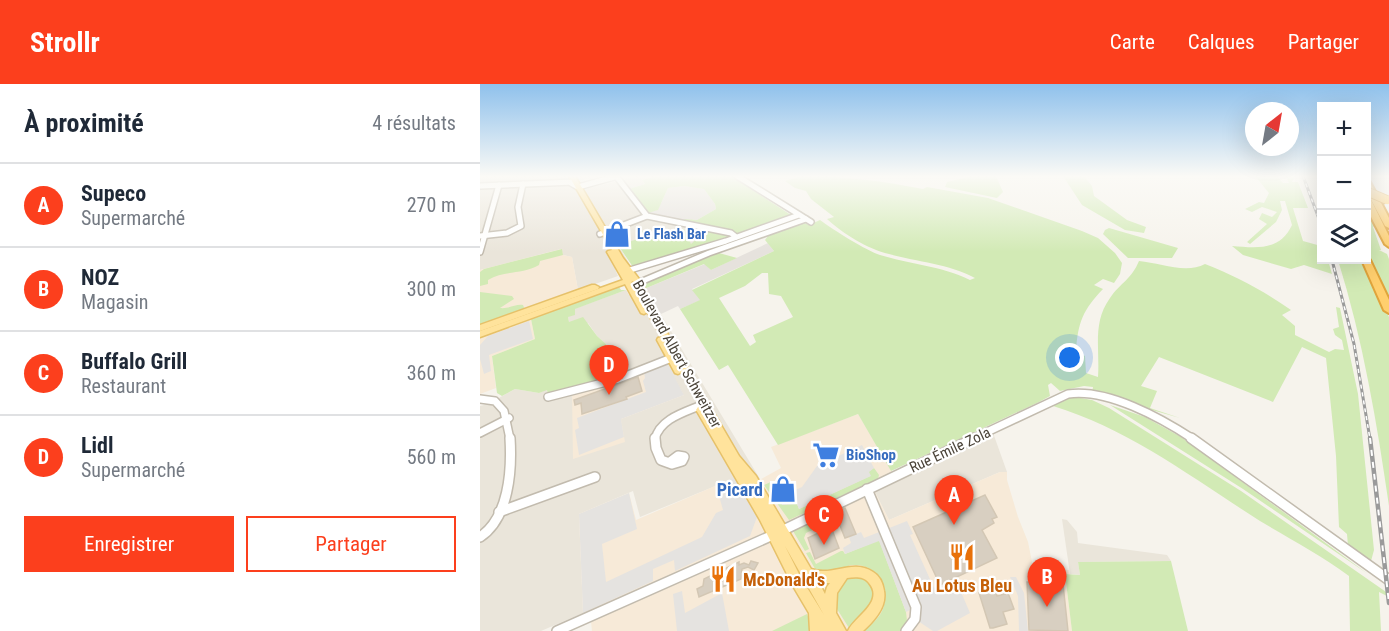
<!DOCTYPE html>
<html lang="fr">
<head>
<meta charset="utf-8">
<style>
  :root { --surface:#fff; --page:#f6f6f7; --text:#1f2937; --muted:#747a83; --line:#e0e1e3; --accent:#fc3f1d }
  body { margin:0; font-family:"Roboto Condensed",sans-serif; background:var(--page); color:var(--text) }
  .controls { position:absolute; right:18px; top:18px; display:grid; overflow:hidden; border-radius:0px; box-shadow:0 6px 24px #0002 }
  .controls button { width:54px; height:54px; display:grid; place-items:center; padding:0; border:0; border-bottom:2px solid var(--line); background:var(--surface); color:var(--text); font:30px sans-serif }
  .compass { position:absolute; left:765px; top:18px; width:54px; height:54px; border-radius:50%; background:var(--surface); box-shadow:0 6px 24px #0002; rotate:31deg }
  .you { position:absolute; left:590px; top:274px; width:21px; height:21px; margin:-15px; border:4px solid #fff; border-radius:50%; background:#1a73e8; box-shadow:0 0 0 9px #1a73e833 }
  .badge { display:grid; place-items:center; width:39px; height:39px; border-radius:50%; background:var(--accent); color:#fff; font-size:20px; font-weight:700 }
  .pin { position:absolute; translate:-50% -50px; filter:drop-shadow(0 2px 3px #0008) }
  .pin::after { content:''; position:absolute; top:32px; width:21px; height:18px; background:inherit; clip-path:polygon(0 0,100% 0,50% 100%) }
  .list { margin:0; padding:0; list-style:none }
  h2 { display:flex; justify-content:space-between; align-items:center; height:78px; margin:0; padding:0 24px; font-size:26px }
  h2 small { font-size:20px; font-weight:400; color:var(--muted) }
  .list li { display:grid; grid-template-columns:39px 1fr auto; gap:18px; align-items:center; box-sizing:border-box; height:84px; padding:0 24px; border-top:2px solid var(--line) }
  .list b { display:block; font-size:22px; white-space:nowrap }
  .list p { margin:0; font-size:20px; white-space:nowrap; color:var(--muted) }
  .list em { font-size:20px; font-style:normal; color:var(--muted) }
  .actions { display:flex; gap:12px; padding:18px 24px }
  .actions a { flex:1; padding:14px 0; border:2px solid var(--accent); border-radius:0px; text-align:center; font-size:21px; color:var(--accent) }
  .actions .main { background:var(--accent); color:#fff }
  .icon { flex:none; width:33px; height:33px; fill:none; stroke:currentColor; stroke-width:2; stroke-linecap:round; stroke-linejoin:round }
  .map { position:relative; flex:none; width:909px; height:547px; overflow:hidden }
  header { display:flex; align-items:center; gap:36px; box-sizing:border-box; height:84px; padding:0 30px; background:var(--accent); color:#fff }
  header strong { font-size:28px }
  nav { display:flex; gap:33px; margin-inline-start:auto; font-size:21px }
  main { display:flex }
  aside { flex:1; background:var(--surface) }
  .map>svg:first-child { display:block }
</style>
</head>
<body>
<header>
<strong>Strollr</strong>
<nav><a>Carte</a><a>Calques</a><a>Partager</a></nav>
</header>
<main>
<aside>
<h2>À proximité<small>4 résultats</small></h2>
<ul class="list">
<li><span class="badge">A</span><div><b>Supeco</b><p>Supermarché</p></div><em>270 m</em></li>
<li><span class="badge">B</span><div><b>NOZ</b><p>Magasin</p></div><em>300 m</em></li>
<li><span class="badge">C</span><div><b>Buffalo Grill</b><p>Restaurant</p></div><em>360 m</em></li>
<li><span class="badge">D</span><div><b>Lidl</b><p>Supermarché</p></div><em>560 m</em></li>
</ul>
<div class="actions"><a class="main">Enregistrer</a><a>Partager</a></div>
</aside>
<div class="map">
<svg width="909" height="547" viewBox="0 0 909 547">
  <rect width="100%" height="100%" fill="#f6f3ec"/>
  <g fill="#eae5da">
    <polygon points="0,92 116,92 99,97 105,105 159,92 165,100 149,105 230,144 211,161 204,145 170,153 163,147 158,149 162,154 138,161 149,179 135,185 138,192 98,206 92,173 83,171 81,165 0,186"/>
    <polygon points="164,205 177,224 280,395 262,406 255,394 160,433 153,407 99,430 103,529 61,547 0,547 0,322 8,320 35,305 59,309 67,305 68,311 93,305 141,335 204,311 128,295 132,289 126,260 117,252 108,239 89,238 88,233 94,225 146,206 149,211"/>
    <polygon points="512,346 527,388 520,388 409,436 392,402"/>
    <polygon points="582,435 587,436 597,448 598,459 687,471 691,477 598,478 600,491 590,490"/>
  </g>
  <g fill="#f7ead8">
    <polygon points="82,165 83,171 92,173 98,206 0,241 0,186"/>
    <polygon points="51,235 55,255 12,272 16,304 0,310 0,254"/>
    <polygon points="186,278 204,311 141,335 145,358 93,375 92,309"/>
    <polygon points="378,330 415,392 392,402 409,436 520,388 527,388 527,396 538,433 548,458 553,483 589,486 590,490 585,490 592,547 112,547 111,537 103,529 99,430 149,409 156,436 256,393 263,405 301,384 291,363"/>
  </g>
  <g fill="#e6e2dd">
    <polygon points="204,102 224,105 235,120 236,125 217,136 205,135 201,138 168,129 178,126 188,104"/>
    <polygon points="288,159 294,167 212,205 221,216 200,225 198,222 181,230 164,205 225,180 231,186"/>
  </g>
  <g fill="#d2eab5" fill-rule="evenodd">
    <polygon points="176,92 251,92 311,131 256,150 201,138 205,135 217,136 236,125 235,120 224,105 204,102 188,104 178,126 168,129 149,105 165,100 162,96"/>
    <path d="M 321,92 C 363,92 402,97 443,105 L 447,103 L 508,114 L 602,147 L 618,154 L 635,169 L 642,179 L 640,190 L 634,199 L 623,195 L 614,201 L 623,205 C 603,226 598,238 596,267 L 605,272 L 606,289 L 618,293 C 620,265 612,239 630,214 C 641,198 651,196 659,177 C 680,179 706,190 725,180 C 756,192 784,207 811,226 L 802,231 L 815,242 L 815,251 L 849,268 L 855,265 L 864,266 L 862,256 L 855,251 L 853,245 L 859,243 L 856,223 L 860,224 L 878,310 L 894,466 L 891,477 L 868,462 L 867,450 L 859,443 L 856,372 L 846,274 L 822,263 L 793,318 L 679,273 L 661,302 L 677,307 L 670,324 L 700,334 L 612,309 L 613,303 L 604,302 L 580,307 L 571,299 L 568,301 L 570,312 L 559,318 L 411,387 L 378,330 L 298,361 L 248,281 L 239,286 L 200,225 L 220,216 L 212,206 L 294,167 L 285,156 L 288,152 L 324,139 L 329,141 L 340,136 C 352,145 387,167 400,171 C 429,180 462,182 490,196 L 495,194 C 469,180 438,178 409,170 C 388,165 363,150 347,135 L 354,133 L 331,115 L 326,107 L 315,104 L 305,97 ZM 282,189 L 288,189 L 289,210 L 301,212 L 313,233 L 273,251 L 276,258 L 270,262 L 239,214 L 265,202 Z"/>
    <polygon points="491,92 516,92 523,108 517,114 465,103 467,98"/>
    <polygon points="583,92 604,92 612,102 614,112 647,136 666,143 664,149 645,146 602,121"/>
    <path d="M 775,92 L 797,92 L 803,99 L 809,99 L 806,92 L 815,92 L 812,98 L 818,98 L 828,124 L 813,124 L 823,157 L 841,162 L 842,176 L 848,176 L 852,190 L 824,181 L 811,185 L 763,171 L 752,162 C 777,164 800,167 812,141 L 805,117 L 800,117 L 802,126 L 796,138 L 770,160 L 767,158 L 787,140 L 779,135 L 782,129 L 792,133 L 797,128 L 782,123 L 772,128 L 765,125 L 779,118 L 784,119 L 789,109 Z"/>
    <polygon points="887,123 895,142 893,143 901,166 899,166 907,170 909,175 909,223 887,172"/>
    <polygon points="629,144 698,164 692,174 648,174 623,150 625,146"/>
    <polygon points="204,145 211,160 227,146 251,152 153,183 138,161 161,154 158,148 163,147 170,153"/>
    <path d="M 82,165 L 83,171 L 60,177 L 59,181 C 42,191 24,186 8,196 L 8,200 L 0,202 L 0,188 L 4,185 Z"/>
    <polygon points="239,169 257,174 231,186 224,180 164,205 163,200 171,196"/>
    <path d="M 858,176 L 883,176 L 909,233 L 909,422 C 897,339 883,256 858,176 Z"/>
    <polygon points="139,203 141,206 146,206 95,225 95,231 88,233 89,238 103,233 117,252 126,260 132,289 128,295 68,311 67,306 59,309 35,305 22,312 17,309 12,272 55,255 51,235"/>
    <path d="M 0,208 L 32,212 L 34,215 L 20,224 C 29,225 35,220 43,221 L 45,226 L 0,241 Z"/>
    <path d="M 595,313 L 612,316 L 629,324 L 761,407 L 909,510 L 909,513 L 899,508 L 901,547 L 870,547 L 869,492 C 841,471 810,455 780,437 C 714,395 649,345 573,322 L 584,315 Z"/>
    <polygon points="630,321 665,333 701,353 888,490 763,405"/>
    <polygon points="394,384 399,391 398,395 309,436 284,401 293,397 302,420 317,420 319,425 390,392 388,388"/>
    <polygon points="353,427 354,429 341,435 343,441 326,449 324,454 329,465 325,467 313,447 315,445"/>
    <path d="M 399,456 L 426,528 L 427,537 L 421,547 L 382,547 C 390,541 398,536 402,527 C 412,507 398,479 373,481 C 365,481 359,488 352,490 C 348,491 342,490 338,490 L 326,469 L 330,468 L 336,480 L 361,467 L 363,467 L 365,470 Z"/>
    <polygon points="691,477 708,547 592,547 585,490 600,491 598,478"/>
    <path d="M 376,491 C 412,503 386,530 369,544 L 357,525 L 354,509 L 362,497 Z"/>
    <polygon points="327,530 332,544 328,547 292,547"/>
  </g>
  <g fill="#e5e3e0">
    <polygon points="49,237 53,255 9,271 11,287 4,290 0,275 0,261 8,252"/>
    <polygon points="187,279 204,311 141,335 144,353 99,371 95,346 99,344 97,334 166,308 163,297 165,294 164,288"/>
    <polygon points="382,361 394,384 389,388 391,392 319,425 317,420 302,421 299,413 322,403 337,382"/>
    <polygon points="256,393 277,433 270,452 195,487 194,476 173,485 173,497 103,529 99,430 149,409 157,445 122,460 126,498 222,453 236,429 243,426 236,401"/>
    <polygon points="427,437 433,450 430,451 454,504 475,494 490,529 457,547 453,547 435,535 436,523 426,528 399,457 365,470 363,464 371,459 369,453 381,448 384,454"/>
    <polygon points="530,493 536,493 544,509 548,547 539,547 538,512"/>
    <polygon points="202,507 205,529 242,509 249,547 197,547 193,510"/>
  </g>
  <g fill="#d8cfc1" stroke="#d3c7b4" stroke-width="1.5">
    <polygon points="158,293 162,307 146,313 147,315 102,330 101,319 95,321 94,316"/>
    <polygon points="505,411 517,433 512,435 514,439 502,446 517,474 460,501 433,443"/>
    <polygon points="365,424 376,450 365,454 355,429"/>
    <polygon points="351,443 359,464 335,475 328,454"/>
    <polygon points="271,477 278,479 274,486 268,483 262,485 261,495 219,513 217,505 223,502 224,495 259,478 259,481 264,479 269,481"/>
    <polygon points="547,498 583,500 588,547 549,546"/>
    <polygon points="514,503 517,512 528,509 534,525 523,528 527,540 513,544 510,544 499,509"/>
  </g>
  <g fill="none" stroke-linecap="round" stroke-linejoin="round">
    <defs>
      <g id="minor-far2">
        <polyline points="136,92 167,132 251,149 256,153"/>
        <polyline points="257,92 331,138"/>
        <polyline points="91,99 98,103 138,92"/>
        <polyline points="0,102 93,98"/>
        <polyline points="120,150 167,132"/>
        <polyline points="0,152 27,149 41,142 38,123 43,100"/>
        <polyline points="0,168 19,101"/>
        <polyline points="150,186 246,157 319,131"/>
        <polyline points="158,199 229,169 326,135"/>
      </g>
      <g id="minor-far1">
        <polyline points="68,313 138,295 194,273"/>
        <polyline points="0,315 15,317 24,327 30,355"/>
        <polyline points="0,349 29,334"/>
        <path d="M 175,355 C 180,334 206,328 224,320"/>
        <path d="M 492,355 L 588,310 C 627,304 681,334 713,355"/>
      </g>
      <g id="minor">
        <polyline points="175,354 176,364 181,376 192,380 202,377 204,373 198,372 190,378"/>
        <polyline points="711,354 909,496"/>
        <polyline points="387,405 436,523 435,535 426,547"/>
        <polyline points="19,428 115,393"/>
        <path d="M 0,453 C 29,434 32,386 30,354"/>
        <polyline points="77,547 293,451 495,354"/>
      </g>
      <g id="major">
        <path d="M 89,92 L 95,92 L 143,174 L 162,199 L 175,228 L 259,372 L 276,392 L 331,485 C 352,493 373,474 393,488 C 400,492 403,500 404,507 C 407,523 394,537 383,547 L 368,547 C 374,533 405,518 389,499 C 384,492 375,493 367,494 L 357,509 L 356,529 L 366,547 L 330,547 L 329,529 L 313,502 L 280,436 L 218,329 L 216,326 L 218,323 L 221,322 L 202,288 L 198,290 L 195,289 L 177,256 L 178,254 L 182,253 L 167,228 L 164,230 L 161,229 L 145,200 L 0,253 L 0,247 L 143,196 L 127,168 L 128,167 L 132,166 ZM 153,197 L 155,200 L 164,220 L 151,198 ZM 305,462 L 344,531 L 321,494 ZM 339,499 L 350,499 L 347,503 L 345,510 Z"/>
        <polygon points="112,201 115,201 119,203 118,205 0,247 0,241"/>
      </g>
      <g id="highway">
        <polygon points="886,96 890,98 909,134 909,144 905,142 886,106"/>
        <polygon points="886,112 890,114 909,152 909,163 905,160 886,123"/>
        <polygon points="886,173 890,176 909,216 909,229 904,226 882,176 886,176"/>
      </g>
    </defs>
    <use href="#minor-far2" stroke="#c2bbae" stroke-width="8"/>
    <use href="#minor-far1" stroke="#c2bbae" stroke-width="10"/>
    <use href="#minor" stroke="#c2bbae" stroke-width="12"/>
    <use href="#major" stroke="#e6c16a" stroke-width="3"/>
    <use href="#highway" stroke="#e0a43c" stroke-width="4"/>
    <use href="#minor-far2" stroke="#fff" stroke-width="5"/>
    <use href="#minor-far1" stroke="#fff" stroke-width="7"/>
    <use href="#minor" stroke="#fff" stroke-width="9"/>
    <use href="#major" fill="#ffe39c" fill-rule="evenodd"/>
    <use href="#highway" fill="#ffcf6e" fill-rule="evenodd"/>
    <defs>
      <g id="rail-far1">
        <polyline points="823,92 842,143"/>
        <polyline points="852,176 874,260 890,355"/>
      </g>
      <polyline id="rail" points="890,354 909,519"/>
    </defs>
    <use href="#rail-far1" stroke="#9a9a9a" stroke-width="3"/>
    <use href="#rail" stroke="#9a9a9a" stroke-width="4.5"/>
    <use href="#rail-far1" stroke="#fff" stroke-width="1.5" stroke-dasharray="4" stroke-linecap="butt"/>
    <use href="#rail" stroke="#fff" stroke-width="2" stroke-dasharray="6" stroke-linecap="butt"/>
    <defs>
      <polyline id="highway-bridge" points="886,107 907,116"/>
    </defs>
    <use href="#highway-bridge" stroke="#e0a43c" stroke-width="10" stroke-linecap="butt"/>
    <use href="#highway-bridge" stroke="#ffcf6e" stroke-width="8"/>
  </g>
  <linearGradient id="sky" x2="0" y2="1"><stop stop-color="#8fc1ec"/><stop offset="0.55" stop-color="#fbfaf6"/><stop offset="1" stop-color="#fbfaf6" stop-opacity="0"/></linearGradient>
  <rect width="909" height="168" fill="url(#sky)"/>
  <defs>
    <symbol id="shop-bare" viewBox="-9 -9 18 18"><path d="M-5-2.5h2.3a2.7 3.5 0 0 1 5.4 0H5L5.5 6h-11ZM-1.5-2.5h3a1.5 2.3 0 0 0-3 0Z" fill="#3f7fe0" stroke="#fff" stroke-width="2.5" paint-order="stroke"/></symbol>
    <symbol id="supermarket-bare" viewBox="-9 -9 18 18"><path d="M-6-5.5h2.5l.6 2H6L4.5 2H-2.5L-4.4-4H-6ZM-1.5 3.2a1.3 1.3 0 1 0 .1 0ZM3 3.2a1.3 1.3 0 1 0 .1 0Z" fill="#3f7fe0" stroke="#fff" stroke-width="2.5" paint-order="stroke"/></symbol>
    <symbol id="restaurant-bare" viewBox="-9 -9 18 18"><path d="M-5-6h1v4h1v-4h1v4h1v-4h1v5L-1.5 .5V6h-2V.5L-5-1ZM5-6V6H3V1.5H1.5Q1.5-4 5-6Z" fill="#e8710a" stroke="#fff" stroke-width="2.5" paint-order="stroke"/></symbol>
  </defs>
  <g fill-rule="evenodd">
    <use href="#shop-bare" x="118" y="131" width="38" height="38"/>
    <use href="#supermarket-bare" x="327" y="352" width="38" height="38"/>
    <use href="#shop-bare" x="284" y="386" width="38" height="38"/>
    <use href="#restaurant-bare" x="463" y="454" width="38" height="38"/>
    <use href="#restaurant-bare" x="224" y="476" width="38" height="38"/>
  </g>
  <g text-anchor="middle" dominant-baseline="central" stroke-width="4.5" stroke-linejoin="round" paint-order="stroke">
    <g font-size="14" font-weight="bold" fill="#366cbe" stroke="#fff" text-anchor="start">
      <text x="157" y="150">Le Flash Bar</text>
    </g>
    <g font-size="15" fill="#4b4439" stroke="#fff">
      <text transform="translate(197 270) rotate(61)">Boulevard Albert Schweitzer</text>
      <text transform="translate(470 366) rotate(-25)">Rue Émile Zola</text>
    </g>
    <g font-size="15" font-weight="bold" fill="#366cbe" stroke="#fff" text-anchor="start">
      <text x="366" y="371">BioShop</text>
    </g>
    <g font-size="18" font-weight="bold" fill="#366cbe" stroke="#fff" text-anchor="end">
      <text x="283" y="405">Picard</text>
    </g>
    <g font-size="18" font-weight="bold" fill="#c56008" stroke="#fff" text-anchor="start">
      <text x="263" y="495">McDonald's</text>
      <text x="482" y="501" text-anchor="middle">Au Lotus Bleu</text>
    </g>
  </g>
</svg>
<div class="controls">
<button>+</button>
<button>−</button>
<button><svg class="icon" aria-label="layers" viewBox="0 0 24 24"><path d="M12 4l9 5-9 5-9-5zM3 14l9 5 9-5"/></svg></button>
</div>
<svg class="compass" viewBox="-18 -18 36 36"><path d="M0-13l5 13h-10z" fill="#e53935"/><path d="M0 13l5-13h-10z" fill="#747a83"/></svg>
<div class="you"></div>
<div class="pin badge" style="left:474px;top:441px">A</div>
<div class="pin badge" style="left:567px;top:523px">B</div>
<div class="pin badge" style="left:344px;top:461px">C</div>
<div class="pin badge" style="left:129px;top:311px">D</div>
</div>
</main>
</body>
</html>
